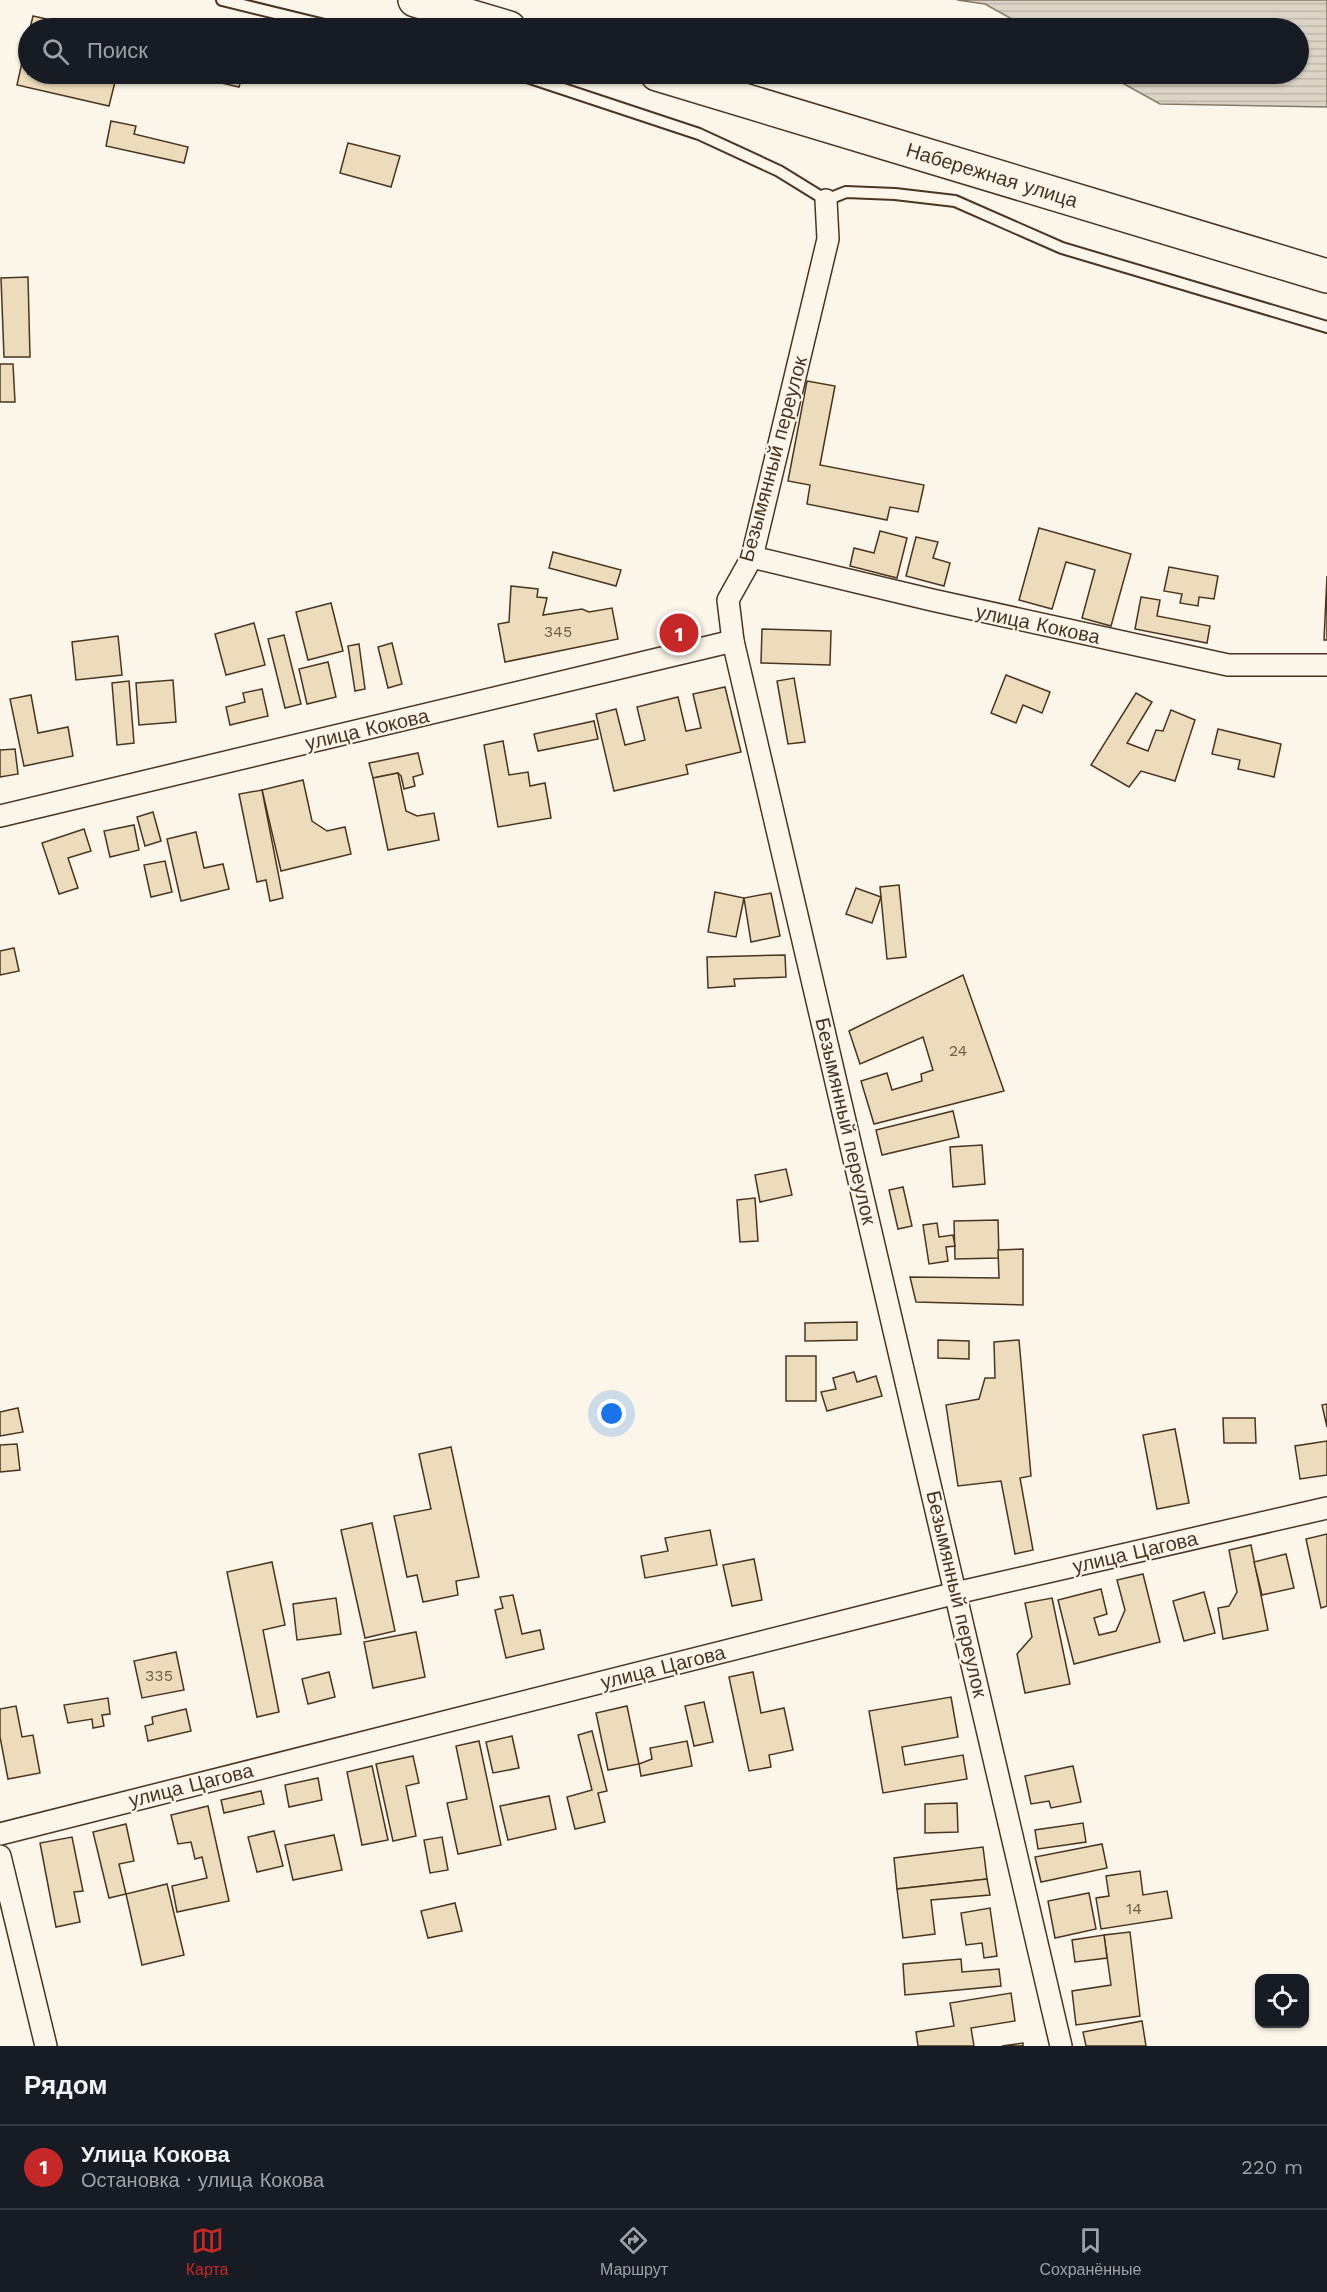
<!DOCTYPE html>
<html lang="ru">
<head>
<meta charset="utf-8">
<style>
  :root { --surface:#171b24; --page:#242831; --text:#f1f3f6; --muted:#9ea1a6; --line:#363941; --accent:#c62828 }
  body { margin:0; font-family:"Work Sans",sans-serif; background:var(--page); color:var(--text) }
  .controls { position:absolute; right:18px; bottom:18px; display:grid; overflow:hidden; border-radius:12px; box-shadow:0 2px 4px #0004 }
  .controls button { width:54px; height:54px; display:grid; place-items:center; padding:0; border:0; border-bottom:2px solid var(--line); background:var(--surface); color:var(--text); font:30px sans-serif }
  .you { position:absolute; left:612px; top:1414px; width:21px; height:21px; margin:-15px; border:4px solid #fff; border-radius:50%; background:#1a73e8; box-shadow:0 0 0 9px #1a73e833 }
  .badge { display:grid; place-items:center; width:39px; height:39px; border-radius:50%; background:var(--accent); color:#fff; font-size:20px; font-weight:700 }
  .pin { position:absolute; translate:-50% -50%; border:3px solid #fff; box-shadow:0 2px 6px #0006 }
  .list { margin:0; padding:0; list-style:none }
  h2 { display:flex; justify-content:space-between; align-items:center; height:78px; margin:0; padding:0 24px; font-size:26px }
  h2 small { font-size:20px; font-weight:400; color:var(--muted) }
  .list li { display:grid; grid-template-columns:39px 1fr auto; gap:18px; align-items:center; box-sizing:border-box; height:84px; padding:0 24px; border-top:2px solid var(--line) }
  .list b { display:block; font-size:22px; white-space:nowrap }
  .list p { margin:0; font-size:20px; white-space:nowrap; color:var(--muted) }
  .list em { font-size:20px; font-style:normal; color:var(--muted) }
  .icon { flex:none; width:33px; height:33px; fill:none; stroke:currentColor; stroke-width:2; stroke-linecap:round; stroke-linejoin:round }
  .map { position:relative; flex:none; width:1327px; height:2046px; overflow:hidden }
  .search { position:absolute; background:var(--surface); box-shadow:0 2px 4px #0004; left:18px; right:18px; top:18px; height:66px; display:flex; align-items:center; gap:15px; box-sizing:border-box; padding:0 21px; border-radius:33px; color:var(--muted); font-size:22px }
  .sheet { height:162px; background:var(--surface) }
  nav { display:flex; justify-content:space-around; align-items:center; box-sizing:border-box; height:84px; border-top:2px solid var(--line); background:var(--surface); font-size:16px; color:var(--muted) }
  nav a { display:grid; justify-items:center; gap:3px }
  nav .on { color:var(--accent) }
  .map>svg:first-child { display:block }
</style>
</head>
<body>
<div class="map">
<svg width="1327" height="2046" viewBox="0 0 1327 2046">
  <defs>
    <pattern id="water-rules" width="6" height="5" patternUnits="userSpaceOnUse" patternTransform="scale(1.5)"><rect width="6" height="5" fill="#dcd4c6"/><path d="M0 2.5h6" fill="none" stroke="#beb7aa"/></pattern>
  </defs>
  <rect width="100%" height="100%" fill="#fbf6e9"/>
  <polygon fill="url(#water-rules)" stroke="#887966" stroke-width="1.5" points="957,0 1327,0 1327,107 1160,104 1106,74 1298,74 1298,28 1028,28 985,4"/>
  <g fill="#ecdcbc" stroke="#4a3520" stroke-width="1.5">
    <polygon points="33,16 74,25 74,28 30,28"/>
    <polygon points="28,35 28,74 117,74 109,106 17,85"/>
    <polygon points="215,74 243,74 239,87 213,81"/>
    <polygon points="111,121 136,126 134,134 188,147 184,163 106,146"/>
    <polygon points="348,143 400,156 391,187 340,173"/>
    <polygon points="28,277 30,357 4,357 1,278"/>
    <polygon points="0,364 13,364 15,402 0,402"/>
    <polygon points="807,381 835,386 820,465 924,485 918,512 890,507 887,520 807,504 810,485 788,481"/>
    <polygon points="1039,528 1131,554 1111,626 1082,618 1095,570 1066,562 1052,609 1019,600"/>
    <polygon points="880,531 907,538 897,578 850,566 854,548 874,553"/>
    <polygon points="916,537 938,542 933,558 950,563 944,586 906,576"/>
    <polygon points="553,552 621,570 616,586 549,568"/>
    <polygon points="1169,567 1218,576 1214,599 1199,597 1198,606 1180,603 1182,594 1164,591"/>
    <polygon points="1327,576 1327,640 1324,640"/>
    <polygon points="511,586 538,589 537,597 547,598 543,615 582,609 589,612 612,608 618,639 505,662 498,624 509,622"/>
    <polygon points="1141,597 1160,600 1157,616 1210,626 1207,643 1135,629"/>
    <polygon points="331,603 343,651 308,660 296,612"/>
    <polygon points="254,623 265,665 226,675 215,634"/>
    <polygon points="762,629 831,631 830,665 761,663"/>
    <polygon points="284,635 301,704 285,708 268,639"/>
    <polygon points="118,636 122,675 76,680 72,642"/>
    <polygon points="392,643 402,684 388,688 378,647"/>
    <polygon points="359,644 365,689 355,691 348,646"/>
    <polygon points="328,662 336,697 307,704 299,669"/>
    <polygon points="1006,675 1050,692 1042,713 1023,705 1016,723 991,713"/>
    <polygon points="794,678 805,742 788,744 777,681"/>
    <polygon points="173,680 176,722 139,725 136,683"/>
    <polygon points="129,681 134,743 117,745 112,683"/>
    <polygon points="725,687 741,752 686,765 688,774 614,791 596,714 616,709 625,745 645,740 637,707 678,697 686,731 701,728 693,694"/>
    <polygon points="262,689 268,716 230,725 226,707 245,702 243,693"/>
    <polygon points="1136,693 1152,702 1127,743 1148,751 1156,730 1163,731 1171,710 1195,720 1175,781 1141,771 1129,787 1091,765"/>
    <polygon points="31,695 38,733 68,727 73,756 24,766 10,699"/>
    <polygon points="594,721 598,739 538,751 534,734"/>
    <polygon points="1218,729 1281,744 1274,777 1238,769 1240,760 1212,754"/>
    <polygon points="503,741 509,775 528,772 530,786 545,783 551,818 498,827 484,745"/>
    <polygon points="15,749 18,774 0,777 0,750"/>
    <polygon points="418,753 423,774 413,777 415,786 404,789 401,776 398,773 373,778 369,763"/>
    <polygon points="398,773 406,811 417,816 434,813 439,840 388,850 373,778"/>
    <polygon points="303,780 312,821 327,831 345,827 351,854 281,871 262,790"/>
    <polygon points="262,790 283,898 270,901 266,880 257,882 239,794"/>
    <polygon points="153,812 161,841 145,846 137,817"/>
    <polygon points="134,825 139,850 110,857 104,831"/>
    <polygon points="84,829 91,851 68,858 78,888 59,894 42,843"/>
    <polygon points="196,832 204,868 223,864 229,889 181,901 167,839"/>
    <polygon points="165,861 172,892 151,897 144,865"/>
    <polygon points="899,885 906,957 887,959 880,887"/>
    <polygon points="856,888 881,897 872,923 846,914"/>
    <polygon points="715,892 744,898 736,937 708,932"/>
    <polygon points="771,893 780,936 751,942 744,898"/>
    <polygon points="14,948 19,971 0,975 0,951"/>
    <polygon points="785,955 786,977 734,979 735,986 708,988 707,957"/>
    <polygon points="963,975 1004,1091 874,1124 861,1081 887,1073 892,1090 922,1081 921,1074 933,1070 923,1037 860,1064 849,1031"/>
    <polygon points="953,1111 959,1137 882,1155 876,1130"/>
    <polygon points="982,1145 985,1184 953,1187 950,1147"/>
    <polygon points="786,1169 792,1195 760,1202 755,1175"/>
    <polygon points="903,1187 912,1226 898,1229 889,1190"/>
    <polygon points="755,1198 758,1241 740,1242 737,1200"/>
    <polygon points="998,1220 999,1258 955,1259 954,1221"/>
    <polygon points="937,1223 939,1237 953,1235 955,1246 946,1247 948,1261 929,1264 923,1225"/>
    <polygon points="1023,1249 1023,1305 916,1302 910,1277 999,1278 998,1250"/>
    <polygon points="857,1322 857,1340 805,1341 805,1323"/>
    <polygon points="938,1340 969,1341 969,1359 938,1358"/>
    <polygon points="1019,1340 1031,1476 1020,1478 1033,1550 1015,1554 1001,1481 958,1486 946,1405 979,1399 985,1378 995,1378 994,1342"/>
    <rect x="786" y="1356" width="30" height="45"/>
    <polygon points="854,1372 857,1382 876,1376 882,1396 827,1411 821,1392 836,1389 833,1378"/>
    <polygon points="1327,1404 1327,1427 1322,1405"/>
    <polygon points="18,1408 23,1432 0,1436 0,1412"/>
    <polygon points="1223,1418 1255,1418 1256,1443 1224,1443"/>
    <polygon points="1175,1429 1189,1503 1157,1509 1143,1435"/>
    <polygon points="1327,1441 1327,1475 1300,1479 1295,1446"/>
    <polygon points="17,1444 20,1470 0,1472 0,1445"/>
    <polygon points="451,1447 479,1577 456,1581 458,1595 423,1602 417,1575 407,1577 394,1516 431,1509 419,1454"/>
    <polygon points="372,1523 395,1631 365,1638 341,1530"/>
    <polygon points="710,1530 717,1565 645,1578 641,1556 668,1551 665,1538"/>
    <polygon points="1327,1534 1327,1606 1321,1608 1306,1539"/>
    <polygon points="1251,1545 1268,1630 1223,1639 1218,1608 1229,1606 1237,1592 1229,1550"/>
    <polygon points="1286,1554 1294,1588 1262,1595 1254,1562"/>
    <polygon points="754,1559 762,1600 732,1606 723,1565"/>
    <polygon points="272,1562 285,1625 263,1630 279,1712 257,1717 227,1572"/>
    <polygon points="1143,1574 1160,1642 1074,1664 1058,1600 1101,1589 1107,1614 1094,1618 1099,1635 1116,1631 1125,1610 1117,1580"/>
    <polygon points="1204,1592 1215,1633 1184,1641 1173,1601"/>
    <polygon points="513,1595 522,1634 540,1630 544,1649 506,1658 495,1610 503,1608 500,1597"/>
    <polygon points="336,1598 341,1634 297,1640 293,1604"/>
    <polygon points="1052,1598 1070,1684 1025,1693 1017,1654 1032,1637 1025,1603"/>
    <polygon points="416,1632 425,1677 373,1688 364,1642"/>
    <polygon points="176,1652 184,1690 142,1698 134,1661"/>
    <polygon points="329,1672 335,1697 308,1704 302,1679"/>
    <polygon points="753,1672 761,1713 784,1708 793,1750 769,1755 771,1767 749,1771 729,1677"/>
    <polygon points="951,1697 958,1737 902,1747 905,1765 963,1755 967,1779 883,1793 869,1711"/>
    <polygon points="108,1698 110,1714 102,1715 104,1726 93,1728 92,1719 68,1723 64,1705"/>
    <polygon points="704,1702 713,1742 694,1746 685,1706"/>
    <polygon points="16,1706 22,1737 33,1735 40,1773 8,1779 0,1737 0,1709"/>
    <polygon points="627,1706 639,1764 608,1770 596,1713"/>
    <polygon points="186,1709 191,1731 148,1741 145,1726 153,1724 152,1717"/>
    <polygon points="592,1731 607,1791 598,1793 605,1822 575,1829 567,1797 592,1790 578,1735"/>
    <polygon points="512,1736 519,1768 493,1773 486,1742"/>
    <polygon points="479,1741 501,1845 458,1854 447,1803 467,1799 456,1746"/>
    <polygon points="687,1741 692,1766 641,1776 639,1764 652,1759 650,1748"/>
    <polygon points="413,1756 419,1783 406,1786 416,1836 393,1841 376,1764"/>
    <polygon points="372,1766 388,1840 362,1845 347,1772"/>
    <polygon points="1073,1766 1081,1802 1051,1808 1049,1801 1031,1804 1025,1776"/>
    <polygon points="318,1778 322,1800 289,1807 285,1785"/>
    <polygon points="261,1791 264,1804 224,1813 221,1800"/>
    <polygon points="549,1796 556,1829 508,1840 500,1806"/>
    <polygon points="957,1803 958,1832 925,1833 925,1804"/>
    <polygon points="208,1806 229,1901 177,1912 172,1886 207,1878 202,1857 195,1859 191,1842 178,1844 171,1815"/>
    <polygon points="1083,1823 1086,1842 1038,1849 1035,1830"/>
    <polygon points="126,1824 134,1861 119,1864 126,1894 109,1898 93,1832"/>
    <polygon points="274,1831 283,1866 257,1872 248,1837"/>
    <polygon points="334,1835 342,1870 293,1880 285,1845"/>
    <polygon points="72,1837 83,1891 74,1892 80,1922 56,1927 40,1843"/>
    <polygon points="442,1837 448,1870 430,1873 424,1840"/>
    <polygon points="1102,1844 1107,1868 1041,1882 1035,1857"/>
    <polygon points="983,1847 987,1879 897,1889 894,1858"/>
    <polygon points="1140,1871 1143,1895 1167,1891 1172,1918 1101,1929 1096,1898 1109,1896 1106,1876"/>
    <polygon points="987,1879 990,1895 931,1900 935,1934 903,1938 897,1889"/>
    <polygon points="167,1884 184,1955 142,1965 126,1894"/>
    <polygon points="1089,1893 1096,1929 1055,1938 1048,1901"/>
    <polygon points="455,1903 462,1931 428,1938 421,1911"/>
    <polygon points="990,1908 997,1956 984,1958 982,1943 966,1945 961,1913"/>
    <polygon points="1130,1932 1140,2016 1076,2025 1072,1991 1111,1985 1104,1935"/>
    <polygon points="1104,1935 1107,1958 1075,1962 1072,1940"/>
    <polygon points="961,1959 962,1972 999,1969 1001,1986 905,1995 903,1964"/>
    <polygon points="1011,1993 1015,2021 971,2028 974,2046 918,2046 916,2032 954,2026 950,2003"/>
    <polygon points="1142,2021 1146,2046 1086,2046 1083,2032"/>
    <polygon points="1023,2043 1023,2046 1002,2046"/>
  </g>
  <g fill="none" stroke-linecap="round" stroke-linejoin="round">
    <defs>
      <g id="lane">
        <polyline points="222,0 337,28"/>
        <polyline points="518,74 699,134 779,171 826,200 846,192 895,194 955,201 1062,248 1327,327"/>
      </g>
      <g id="street">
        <polyline points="826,200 828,239 752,557 728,600 733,641 1061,2046"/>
        <polyline points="752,557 932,600 1228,665 1327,665"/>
        <polyline points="0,816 733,641"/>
        <polyline points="0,1834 956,1593 1327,1508"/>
        <polyline points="0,1856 46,2046"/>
      </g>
      <g id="primary">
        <polyline points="415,0 509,28"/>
        <polyline points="657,74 1327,276"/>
      </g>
    </defs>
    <use href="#lane" stroke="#4a3520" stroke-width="14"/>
    <use href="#street" stroke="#4a3520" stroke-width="24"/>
    <use href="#primary" stroke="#4a3520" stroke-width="36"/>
    <use href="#lane" stroke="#fbf6e9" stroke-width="10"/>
    <use href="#street" stroke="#fbf6e9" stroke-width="21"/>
    <use href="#primary" stroke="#fbf6e9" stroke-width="33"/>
  </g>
  <g text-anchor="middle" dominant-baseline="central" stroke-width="4.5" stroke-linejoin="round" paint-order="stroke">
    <g font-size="16" fill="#725f47">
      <text x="558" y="631">345</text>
      <text x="958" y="1050">24</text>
      <text x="159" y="1675">335</text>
      <text x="1134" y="1908">14</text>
    </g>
    <g font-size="20" fill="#4a3520" stroke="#fbf6e9">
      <text transform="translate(992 175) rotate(17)">Набережная улица</text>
      <text transform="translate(773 459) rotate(-75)">Безымянный переулок</text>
      <text transform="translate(1038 624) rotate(12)">улица Кокова</text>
      <text transform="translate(367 729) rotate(-13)">улица Кокова</text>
      <text transform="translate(846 1121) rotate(77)">Безымянный переулок</text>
      <text transform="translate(1135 1552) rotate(-13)">улица Цагова</text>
      <text transform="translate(957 1594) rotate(77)">Безымянный переулок</text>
      <text transform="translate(663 1667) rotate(-14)">улица Цагова</text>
      <text transform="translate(191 1785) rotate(-14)">улица Цагова</text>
    </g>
  </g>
</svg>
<div class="controls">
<button><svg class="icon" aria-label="locate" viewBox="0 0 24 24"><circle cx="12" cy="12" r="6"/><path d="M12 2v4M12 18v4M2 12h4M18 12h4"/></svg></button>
</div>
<div class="you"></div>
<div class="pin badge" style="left:679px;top:633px">1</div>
<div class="search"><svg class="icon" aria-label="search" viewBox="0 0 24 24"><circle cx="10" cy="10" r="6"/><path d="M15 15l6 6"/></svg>Поиск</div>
</div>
<section class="sheet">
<h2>Рядом<small></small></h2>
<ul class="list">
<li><span class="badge">1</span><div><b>Улица Кокова</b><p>Остановка · улица Кокова</p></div><em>220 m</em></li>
</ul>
</section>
<nav>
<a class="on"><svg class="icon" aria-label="map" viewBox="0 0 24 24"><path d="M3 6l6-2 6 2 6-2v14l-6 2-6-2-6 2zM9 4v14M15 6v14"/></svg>Карта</a>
<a><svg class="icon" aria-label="directions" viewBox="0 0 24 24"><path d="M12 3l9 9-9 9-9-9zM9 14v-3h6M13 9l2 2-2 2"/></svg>Маршрут</a>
<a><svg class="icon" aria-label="saved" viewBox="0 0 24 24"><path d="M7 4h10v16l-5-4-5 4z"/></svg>Сохранённые</a>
</nav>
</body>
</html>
